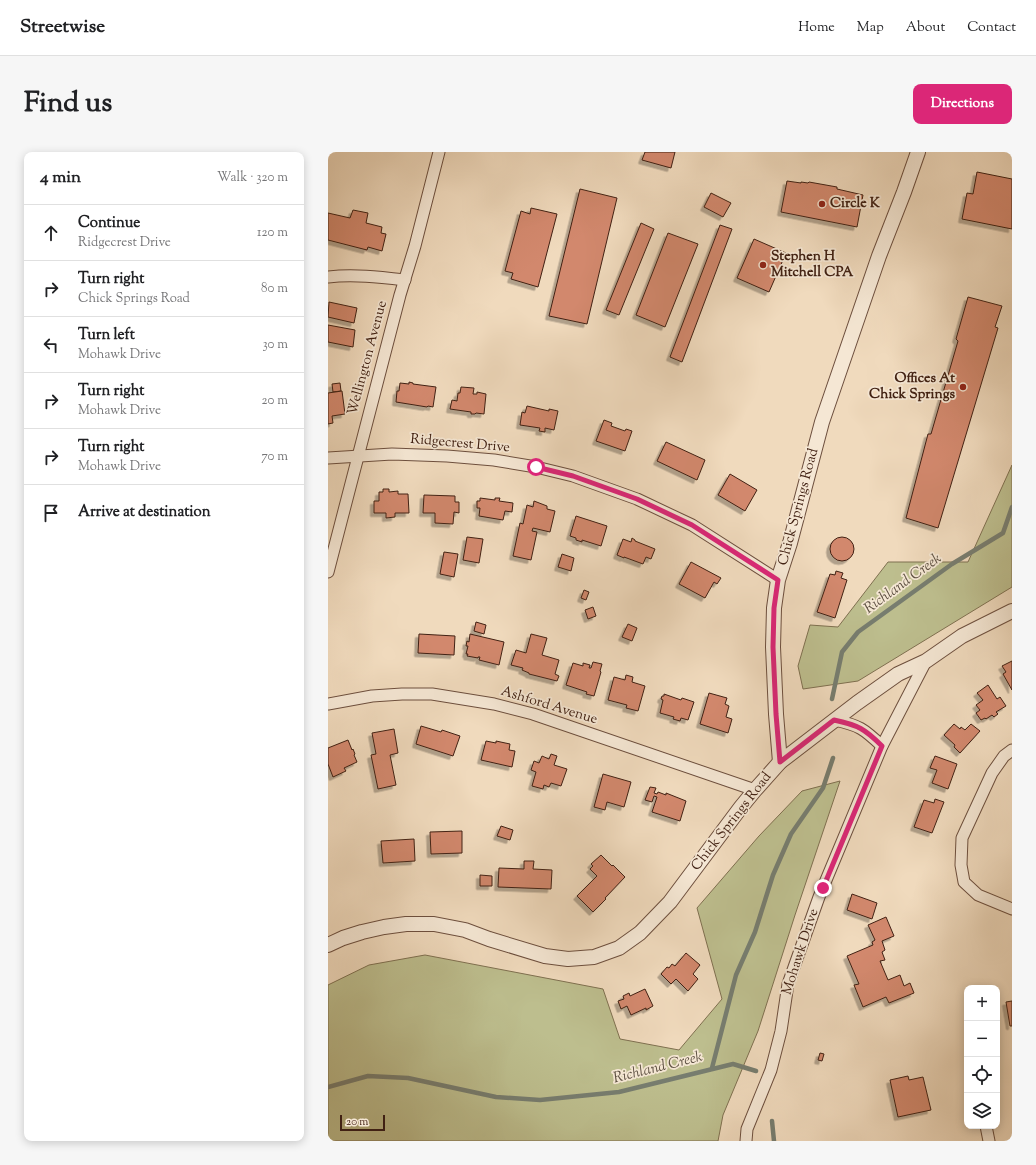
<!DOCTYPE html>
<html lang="en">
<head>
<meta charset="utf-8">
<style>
  :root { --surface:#fff; --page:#f6f6f6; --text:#202124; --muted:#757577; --line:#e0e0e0; --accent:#db2777 }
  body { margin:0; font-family:"Sorts Mill Goudy",serif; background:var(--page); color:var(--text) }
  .controls { position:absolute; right:12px; bottom:12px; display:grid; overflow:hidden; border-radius:8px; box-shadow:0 2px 10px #0003 }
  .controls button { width:36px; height:36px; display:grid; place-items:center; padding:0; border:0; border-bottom:1px solid var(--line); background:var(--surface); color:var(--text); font:20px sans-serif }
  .scale { position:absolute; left:12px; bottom:10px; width:45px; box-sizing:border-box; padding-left:4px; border:2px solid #412113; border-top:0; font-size:11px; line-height:14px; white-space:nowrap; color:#412113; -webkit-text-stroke:3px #f5e7d4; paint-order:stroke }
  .stop { position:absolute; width:12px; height:12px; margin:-9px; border:3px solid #db2777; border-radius:50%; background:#fff }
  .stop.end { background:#db2777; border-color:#fff; box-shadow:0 1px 4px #0008 }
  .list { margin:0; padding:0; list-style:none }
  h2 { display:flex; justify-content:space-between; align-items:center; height:52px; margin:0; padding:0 16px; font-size:17px }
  h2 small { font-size:13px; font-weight:400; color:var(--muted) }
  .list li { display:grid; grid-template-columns:26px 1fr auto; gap:12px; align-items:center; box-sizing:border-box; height:56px; padding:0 16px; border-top:1px solid var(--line) }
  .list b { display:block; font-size:15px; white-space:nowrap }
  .list p { margin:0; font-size:13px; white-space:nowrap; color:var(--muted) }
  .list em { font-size:13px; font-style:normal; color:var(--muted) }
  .icon { flex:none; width:22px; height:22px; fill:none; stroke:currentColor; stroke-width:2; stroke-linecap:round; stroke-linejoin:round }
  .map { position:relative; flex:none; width:684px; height:989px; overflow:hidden; border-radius:8px }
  header { display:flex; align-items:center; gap:24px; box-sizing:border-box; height:56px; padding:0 20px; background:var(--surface); border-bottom:1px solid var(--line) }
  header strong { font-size:19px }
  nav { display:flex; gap:22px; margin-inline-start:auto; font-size:14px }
  .intro { display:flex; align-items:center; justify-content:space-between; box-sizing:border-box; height:96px; padding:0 24px }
  h1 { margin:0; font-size:28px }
  .button { padding:10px 18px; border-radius:8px; background:var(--accent); color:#fff; font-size:14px; font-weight:700 }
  main { display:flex; gap:24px; padding:0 24px }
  aside { flex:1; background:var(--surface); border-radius:8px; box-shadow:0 2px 10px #0003 }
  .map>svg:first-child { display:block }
</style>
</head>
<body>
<header>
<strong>Streetwise</strong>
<nav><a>Home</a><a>Map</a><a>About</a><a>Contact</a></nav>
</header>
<div class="intro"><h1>Find us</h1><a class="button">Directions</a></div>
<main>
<aside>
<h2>4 min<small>Walk · 320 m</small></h2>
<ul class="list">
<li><svg class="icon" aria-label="ahead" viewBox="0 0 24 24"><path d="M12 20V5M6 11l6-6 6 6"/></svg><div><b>Continue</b><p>Ridgecrest Drive</p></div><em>120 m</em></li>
<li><svg class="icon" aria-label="right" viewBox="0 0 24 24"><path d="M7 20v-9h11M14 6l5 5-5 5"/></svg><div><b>Turn right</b><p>Chick Springs Road</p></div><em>80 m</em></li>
<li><svg class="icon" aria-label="left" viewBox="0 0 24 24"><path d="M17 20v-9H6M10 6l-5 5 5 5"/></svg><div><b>Turn left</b><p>Mohawk Drive</p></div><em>30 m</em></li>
<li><svg class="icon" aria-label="right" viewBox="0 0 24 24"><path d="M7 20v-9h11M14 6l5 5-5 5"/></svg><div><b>Turn right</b><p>Mohawk Drive</p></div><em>20 m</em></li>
<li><svg class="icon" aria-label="right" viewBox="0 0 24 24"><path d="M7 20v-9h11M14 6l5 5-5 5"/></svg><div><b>Turn right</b><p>Mohawk Drive</p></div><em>70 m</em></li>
<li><svg class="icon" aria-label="arrive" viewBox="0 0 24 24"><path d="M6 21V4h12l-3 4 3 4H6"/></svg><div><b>Arrive at destination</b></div></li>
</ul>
</aside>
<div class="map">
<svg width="684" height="989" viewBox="0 0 684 989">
  <defs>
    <filter id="shadow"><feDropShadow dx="-3.5" dy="3.5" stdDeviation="0" flood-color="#0004"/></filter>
  </defs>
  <rect width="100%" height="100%" fill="#f0dabd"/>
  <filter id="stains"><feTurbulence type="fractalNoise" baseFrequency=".005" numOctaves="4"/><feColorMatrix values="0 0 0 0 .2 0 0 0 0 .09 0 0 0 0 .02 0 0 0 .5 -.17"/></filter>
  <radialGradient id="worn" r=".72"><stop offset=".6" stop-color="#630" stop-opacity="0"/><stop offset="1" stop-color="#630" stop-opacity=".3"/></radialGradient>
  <g fill="#bdbe8e" stroke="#7f7050">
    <polygon points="684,313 684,435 530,529 475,537 470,514 482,473 510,475 560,410 640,410"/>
    <polygon points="512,629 467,763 430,879 395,963 390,989 0,989 0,833 41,813 97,803 275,837 292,887 351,898 394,847 369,756 431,684 474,639"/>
  </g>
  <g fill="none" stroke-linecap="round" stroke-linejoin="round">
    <g stroke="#777d6f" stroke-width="4.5">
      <polyline points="504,547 514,500 530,480 624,412 675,381 684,355"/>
      <polyline points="384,916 408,823 427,780 445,723 463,682 495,636 505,606"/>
      <polyline points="0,935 40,924 80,926 168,945 212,948 291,940 405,912 428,919"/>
      <polyline points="444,969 446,989"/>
    </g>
  </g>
  <g fill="#d2886d" stroke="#412113" filter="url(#shadow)">
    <polygon points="317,0 347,0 343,16 314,8"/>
    <polygon points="649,20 684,27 684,77 634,67 639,41 645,42"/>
    <polygon points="459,29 473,31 473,30 480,31 481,30 509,35 509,37 535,43 529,75 453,60"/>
    <polygon points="252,37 289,46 259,172 221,164"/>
    <polygon points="383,41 403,51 395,65 376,55"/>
    <polygon points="203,56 229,62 210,135 183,127 185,121 177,119 193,59 202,62"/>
    <polygon points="25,58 40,61 38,71 54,75 53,81 58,82 54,99 40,95 39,98 0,88 0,61 22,66"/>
    <polygon points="313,71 326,77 291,163 278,158"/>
    <polygon points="392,73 404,77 354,210 342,205"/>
    <polygon points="340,81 370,92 337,175 308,163"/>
    <polygon points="426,87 458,101 441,140 409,126"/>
    <polygon points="640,145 674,154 667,175 670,176 610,376 578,366 600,282 603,282 630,189 628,187"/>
    <polygon points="1,150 29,156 26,171 0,165"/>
    <polygon points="0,173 27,178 25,195 0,190"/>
    <polygon points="81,230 85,231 85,232 108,235 105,255 100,254 99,255 68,250 69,239 71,239 72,231 81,232"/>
    <polygon points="12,231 13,239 5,240 4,232"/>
    <polygon points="133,235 146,236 145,242 149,242 149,240 158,242 156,262 148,261 147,262 143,262 143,260 122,257 124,248 129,249 130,241 132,241"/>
    <polygon points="14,239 17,262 4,264 5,271 0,272 0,241"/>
    <polygon points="199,254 221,259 221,257 230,259 226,278 217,276 217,280 211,279 212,276 192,273 194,260 197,261"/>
    <polygon points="276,268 284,271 283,274 297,279 298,277 304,279 297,299 268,289"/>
    <polygon points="338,290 377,308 369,328 329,309"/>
    <polygon points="402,322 429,338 417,359 390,343"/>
    <polygon points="55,337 61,337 61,340 70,339 70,342 80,342 81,361 67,361 67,365 58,366 58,361 46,361 46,349 51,349 51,340 55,340"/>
    <polygon points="96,343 127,344 127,350 131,350 131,361 126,360 125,372 107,371 107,361 95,361"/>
    <polygon points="152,346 167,348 167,346 172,346 171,349 185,351 184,360 177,359 175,368 151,364 152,356 149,356 149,349 152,349"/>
    <polygon points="206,349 219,354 219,357 227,359 222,380 205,376 204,379 209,380 203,408 185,404 192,371 195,372 199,353 205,355"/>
    <polygon points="248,364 279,374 273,394 254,388 254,390 248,388 248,386 242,384"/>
    <circle cx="514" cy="397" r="12"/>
    <polygon points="139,385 155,387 151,411 135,408"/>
    <polygon points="304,386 307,388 307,389 327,397 323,407 318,405 315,412 296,405 296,406 289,403 295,387 303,390"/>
    <polygon points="116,400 130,402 126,425 112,422"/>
    <polygon points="234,402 246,406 243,419 230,415"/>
    <polygon points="363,410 393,426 389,432 386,430 377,446 351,432"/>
    <polygon points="508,419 515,421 513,426 519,428 507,466 489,460 502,422 507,423"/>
    <polygon points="256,438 261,440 258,448 253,446"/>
    <polygon points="265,455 268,464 260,467 257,458"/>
    <polygon points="148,470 158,473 156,482 146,479"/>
    <polygon points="300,472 309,476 304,489 294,485"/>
    <polygon points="91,482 127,484 126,503 90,501"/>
    <polygon points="142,482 176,490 171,513 151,508 152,505 150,505 150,506 139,504 140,502 138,502 140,494 138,494 139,489 141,490"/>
    <polygon points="203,482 219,486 214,503 231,508 227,522 231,524 229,529 201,522 201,521 194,518 195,516 183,513 188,498 198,501"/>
    <polygon points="684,509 684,538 675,522 678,520 674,514"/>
    <polygon points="265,510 274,512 272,519 273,520 266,544 258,542 259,540 238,533 245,511 255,514 255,511 262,513 261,516 263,516"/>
    <polygon points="298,523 305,525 304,530 317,534 310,559 298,556 299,553 280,548 286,525 297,528"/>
    <polygon points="660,533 669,547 672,545 678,554 668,560 670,562 666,565 664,563 658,567 657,566 653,568 648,561 652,558 648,553 655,548 649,541"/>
    <polygon points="381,541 399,546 397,552 401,554 398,565 404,567 400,581 372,572"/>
    <polygon points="336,542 353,548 354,546 366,550 360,568 353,566 352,569 345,567 346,565 332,561 335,548 333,547 334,544 336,544"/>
    <polygon points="626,572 632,577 633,575 637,578 643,572 652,579 632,601 626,595 627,593 616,583"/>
    <polygon points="93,574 113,580 114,578 132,584 125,604 88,592"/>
    <polygon points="66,577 70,601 62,603 68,633 50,637 43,603 48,602 44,581"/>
    <polygon points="20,588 24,598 25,597 27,602 26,603 29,610 16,616 18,619 5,625 0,612 0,596"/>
    <polygon points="158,589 168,591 168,589 182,592 181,598 187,599 184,615 153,608"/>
    <polygon points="223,602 229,604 226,613 239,617 233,634 223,631 221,635 216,633 215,637 204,634 208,620 203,618 206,609 211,611 214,604 221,607"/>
    <polygon points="607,604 629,612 620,637 604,631 609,618 602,616"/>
    <polygon points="275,622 303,630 296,655 279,650 277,658 266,655"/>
    <polygon points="322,635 328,636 326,641 329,642 330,640 338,643 338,641 358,649 352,669 324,660 329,645 326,644 324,650 317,648"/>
    <polygon points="607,647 616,650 604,681 586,675 596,648 606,651"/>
    <polygon points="173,674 185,678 182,688 169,684"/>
    <polygon points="134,679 134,701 103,702 102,680"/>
    <polygon points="86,687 87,709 55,711 53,689"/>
    <polygon points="273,703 284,714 285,713 297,725 277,746 278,747 265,760 249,744 269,724 262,717 265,714 263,712"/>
    <polygon points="196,709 206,709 205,717 224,718 223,737 170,735 171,716 196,717"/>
    <polygon points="152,723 164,724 164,734 152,734"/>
    <polygon points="524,742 549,751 544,767 519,758"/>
    <polygon points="558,765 566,784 554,789 557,798 554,800 557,808 552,809 560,828 572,823 576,834 582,831 586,841 561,851 558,845 535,855 526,833 531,832 519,804 545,793 544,790 547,788 540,773"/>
    <polygon points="358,801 372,813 365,822 370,827 360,839 348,827 343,832 333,822 339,815 341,816 344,812 347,814"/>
    <polygon points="317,837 325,854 318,858 318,856 303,863 299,854 293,857 290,849 296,847 295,844 301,841 302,844"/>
    <polygon points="684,849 684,874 682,874 678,850"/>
    <polygon points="492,901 496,902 494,909 490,908"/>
    <polygon points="580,924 581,928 595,925 603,958 570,965 562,928"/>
  </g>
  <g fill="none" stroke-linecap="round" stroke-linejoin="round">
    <defs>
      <g id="minor">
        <path d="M 0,125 C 25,122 51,125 77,128"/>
        <polyline points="0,306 64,302 119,304 166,308 208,315 245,324 309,347 364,373 450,428"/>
        <polyline points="0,420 72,143 87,94 111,0"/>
        <polyline points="0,552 44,544 74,542 104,542 166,552 205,562 427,638"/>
        <path d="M 506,568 C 531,573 536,577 554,594"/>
        <polyline points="684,598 676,604 664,621 634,686 633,713 636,730 650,743 684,757"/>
        <polyline points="658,974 661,989"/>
        <polyline points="418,989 419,977 443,918 453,879 460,832 491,745 554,594 598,509"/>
      </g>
      <g id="tertiary">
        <polyline points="452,610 448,562 445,495 446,456 450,428 462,391 494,270 551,104 576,40 590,0"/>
        <polyline points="0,793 15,786 34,780 56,775 78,772 106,772 137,778 161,787 217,804 240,807 266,805 291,796 312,781 342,750 413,655 427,638 452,610 529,551 570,522 598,509 634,484 684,459"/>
      </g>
    </defs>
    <use href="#minor" stroke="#6d4f3e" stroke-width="13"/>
    <use href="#tertiary" stroke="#6d4f3e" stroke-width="16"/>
    <use href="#minor" stroke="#f5e7d4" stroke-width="11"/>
    <use href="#tertiary" stroke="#f5e7d4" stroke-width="14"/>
  </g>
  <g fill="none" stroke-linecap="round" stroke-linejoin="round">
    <path stroke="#db2777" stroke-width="5" d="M 208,315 L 245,324 L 309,347 L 364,373 L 450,428 L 446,456 L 445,495 L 448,562 L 452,610 L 506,568 C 530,573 537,577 554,594 L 495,736"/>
  </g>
  <g fill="#8f2418" stroke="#f5e7d4" stroke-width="1.5">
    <circle cx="494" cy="52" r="4"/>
    <circle cx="435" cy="113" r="4"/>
    <circle cx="635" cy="235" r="4"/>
  </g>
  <g text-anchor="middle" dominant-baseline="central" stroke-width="3.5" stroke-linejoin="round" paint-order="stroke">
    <g font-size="14" font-weight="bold" fill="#412113" stroke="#f5e7d4" text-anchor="start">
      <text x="502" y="52">Circle K</text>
      <text x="443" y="105">Stephen H<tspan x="443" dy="16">Mitchell CPA</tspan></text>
      <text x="627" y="227" text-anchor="end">Offices At<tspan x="627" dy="16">Chick Springs</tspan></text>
    </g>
    <g font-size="14" fill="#412113" stroke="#f5e7d4">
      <text transform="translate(40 206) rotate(-75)">Wellington Avenue</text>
      <text transform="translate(132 292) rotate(5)">Ridgecrest Drive</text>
      <text transform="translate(471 355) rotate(-75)">Chick Springs Road</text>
      <text transform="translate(221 554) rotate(17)">Ashford Avenue</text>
      <text transform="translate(404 670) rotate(-52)">Chick Springs Road</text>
      <text transform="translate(473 800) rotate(-72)">Mohawk Drive</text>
    </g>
    <g font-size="15" font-style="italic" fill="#5c4f41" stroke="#f5e7d4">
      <text transform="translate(575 432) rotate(-36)">Richland Creek</text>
      <text transform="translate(330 916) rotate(-14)">Richland Creek</text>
    </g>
  </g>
  <rect width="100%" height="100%" filter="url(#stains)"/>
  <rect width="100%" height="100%" fill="url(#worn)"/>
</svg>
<div class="controls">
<button>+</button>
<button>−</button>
<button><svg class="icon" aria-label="locate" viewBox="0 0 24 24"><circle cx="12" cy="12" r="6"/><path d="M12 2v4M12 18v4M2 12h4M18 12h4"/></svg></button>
<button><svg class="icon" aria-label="layers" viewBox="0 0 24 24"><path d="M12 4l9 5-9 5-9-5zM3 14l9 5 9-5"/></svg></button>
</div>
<div class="scale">20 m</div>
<div class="stop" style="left:208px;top:315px"></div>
<div class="stop end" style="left:495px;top:736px"></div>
</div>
</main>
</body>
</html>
